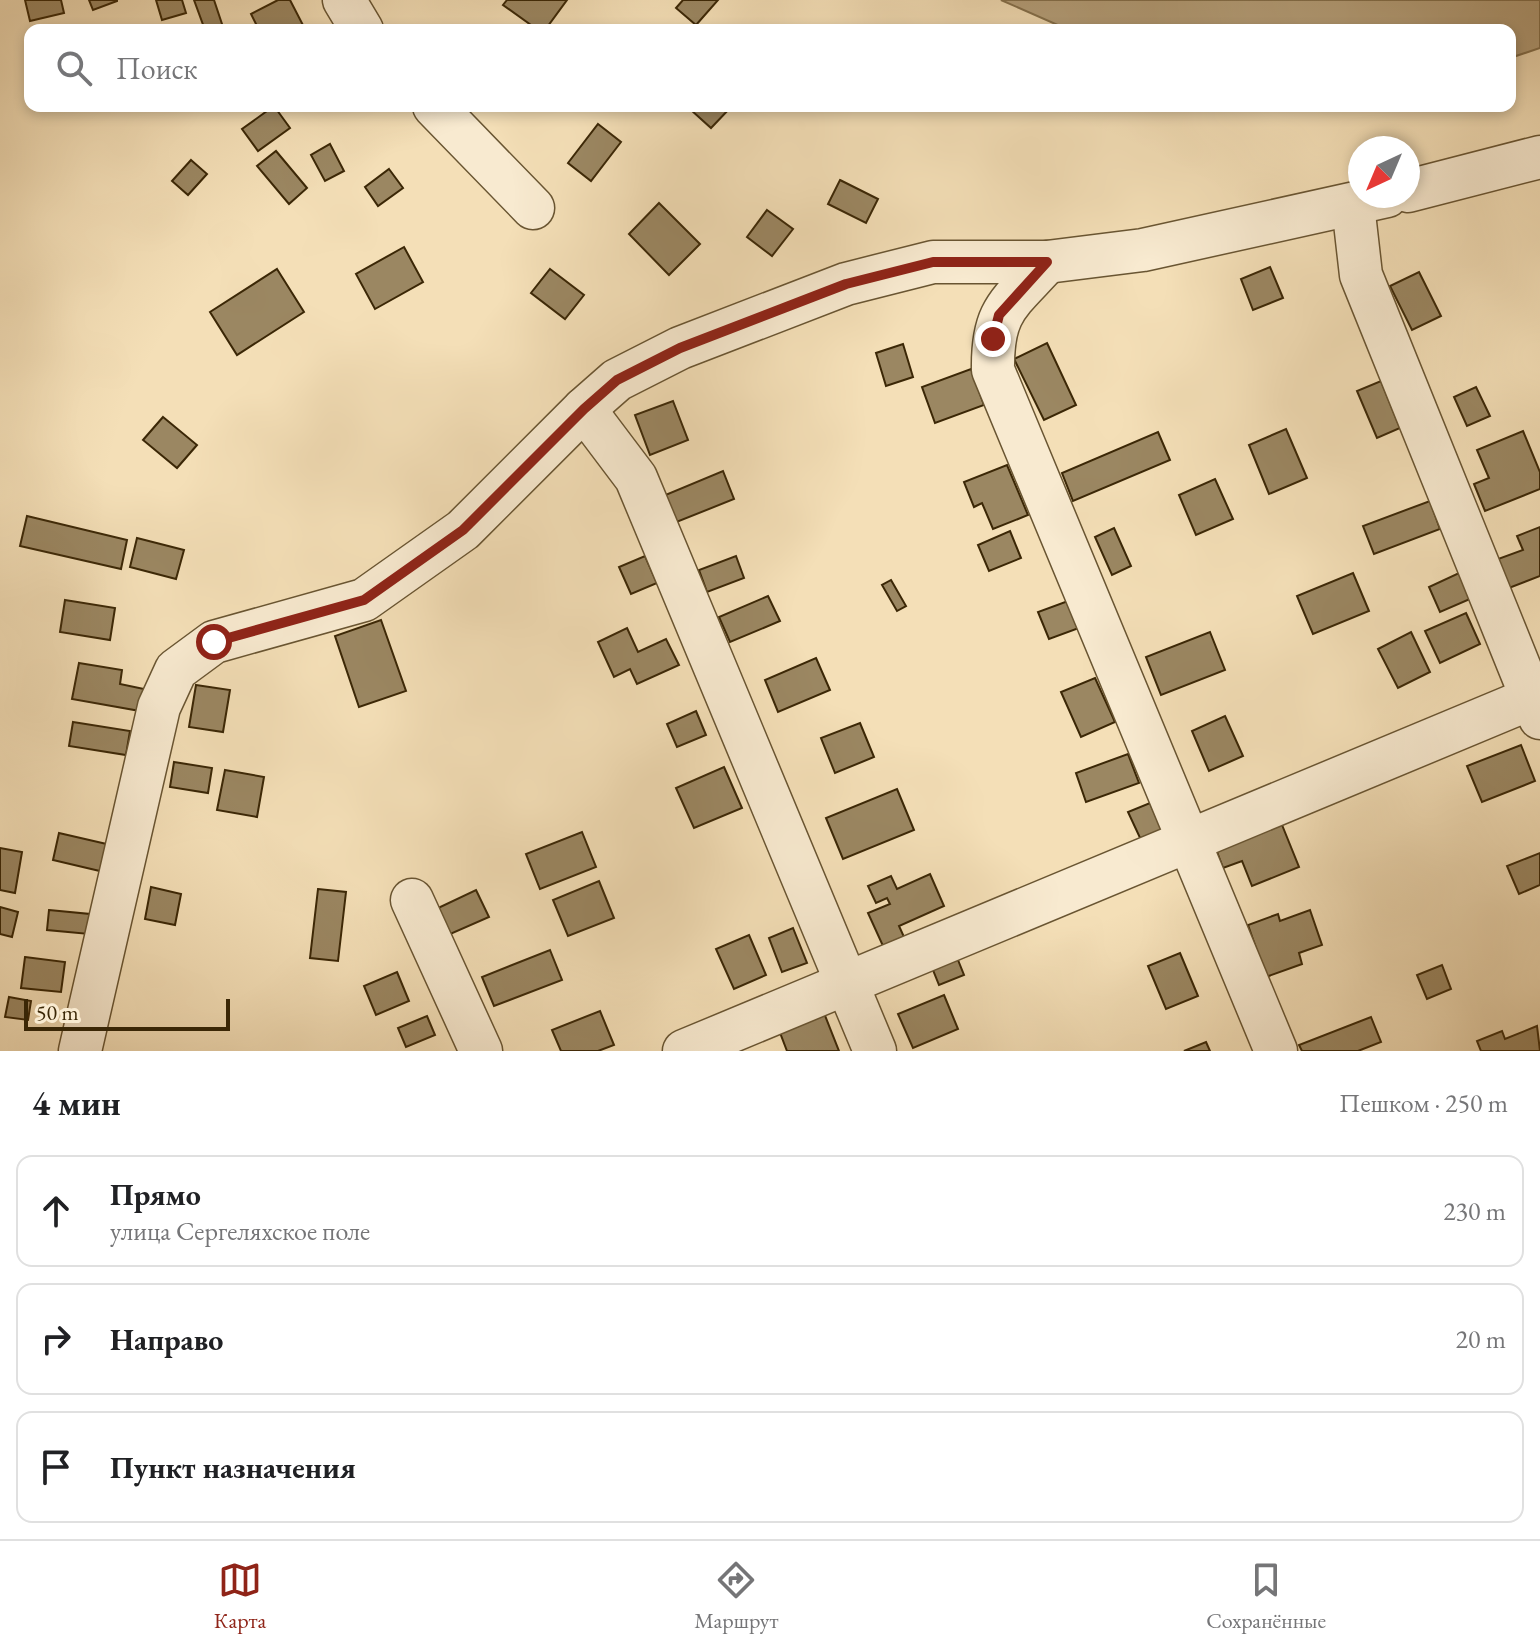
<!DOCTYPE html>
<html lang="ru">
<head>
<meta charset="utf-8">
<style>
  :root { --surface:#fff; --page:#f2f2f2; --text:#202124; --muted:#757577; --line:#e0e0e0; --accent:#8f2418 }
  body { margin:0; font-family:"EB Garamond",serif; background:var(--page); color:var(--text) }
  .compass { position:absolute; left:1348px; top:136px; width:72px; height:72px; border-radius:50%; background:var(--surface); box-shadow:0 4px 12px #0003; rotate:224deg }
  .scale { position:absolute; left:24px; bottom:20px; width:206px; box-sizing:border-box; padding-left:8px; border:4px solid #3b2706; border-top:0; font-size:22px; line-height:28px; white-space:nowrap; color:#3b2706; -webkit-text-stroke:6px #f8ead0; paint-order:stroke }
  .stop { position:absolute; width:24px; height:24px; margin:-18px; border:6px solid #8f2418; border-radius:50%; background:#fff }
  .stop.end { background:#8f2418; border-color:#fff; box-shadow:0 2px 8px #0008 }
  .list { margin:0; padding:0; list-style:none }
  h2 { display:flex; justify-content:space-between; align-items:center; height:104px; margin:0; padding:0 32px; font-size:34px }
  h2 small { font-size:26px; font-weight:400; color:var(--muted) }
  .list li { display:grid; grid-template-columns:52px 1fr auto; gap:24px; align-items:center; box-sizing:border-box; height:112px; margin:0 16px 16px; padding:0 16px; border:2px solid var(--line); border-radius:16px }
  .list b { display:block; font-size:30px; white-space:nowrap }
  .list p { margin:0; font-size:26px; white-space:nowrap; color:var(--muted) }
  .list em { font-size:26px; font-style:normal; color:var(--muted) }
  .icon { flex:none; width:44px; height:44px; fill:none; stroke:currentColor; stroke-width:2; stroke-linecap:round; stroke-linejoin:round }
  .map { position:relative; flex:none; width:1540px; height:1051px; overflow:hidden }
  .search { position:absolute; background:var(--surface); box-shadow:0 4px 12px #0003; left:24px; right:24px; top:24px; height:88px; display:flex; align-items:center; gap:20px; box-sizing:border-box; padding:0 28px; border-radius:16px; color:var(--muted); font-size:30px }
  .sheet { height:488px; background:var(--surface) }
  nav { display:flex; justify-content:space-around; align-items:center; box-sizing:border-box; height:112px; border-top:2px solid var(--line); background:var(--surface); font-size:22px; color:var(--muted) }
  nav a { display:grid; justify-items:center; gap:4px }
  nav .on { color:var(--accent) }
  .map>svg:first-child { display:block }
</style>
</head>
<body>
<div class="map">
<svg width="1540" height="1051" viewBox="0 0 1540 1051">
  <rect width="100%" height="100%" fill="#f4dfb7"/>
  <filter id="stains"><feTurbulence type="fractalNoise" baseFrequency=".0025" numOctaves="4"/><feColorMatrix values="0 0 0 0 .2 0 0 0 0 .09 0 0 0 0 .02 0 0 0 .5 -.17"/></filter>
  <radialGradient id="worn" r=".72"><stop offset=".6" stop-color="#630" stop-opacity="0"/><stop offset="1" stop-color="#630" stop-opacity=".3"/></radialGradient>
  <polygon fill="#b5a07b" stroke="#84704c" stroke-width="2" points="1001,0 1540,0 1540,48 1510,58 1510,30 1069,30"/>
  <g fill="#9b8762" stroke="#3b2706" stroke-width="2">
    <polygon points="25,0 61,0 64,13 30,21"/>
    <polygon points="89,0 117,0 117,1 93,10"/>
    <polygon points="156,0 182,0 186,13 162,20"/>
    <polygon points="194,0 214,0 224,30 205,30"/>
    <polygon points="278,0 290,0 305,29 259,30 251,14"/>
    <polygon points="507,0 567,0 545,30 538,30 503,5"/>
    <polygon points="683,0 718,0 696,25 676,8"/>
    <polygon points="274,106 290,128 258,151 242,129"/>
    <polygon points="695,106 732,106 711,128 691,110"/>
    <polygon points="598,124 621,142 591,181 568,163"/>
    <polygon points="330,144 344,171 325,181 311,155"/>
    <polygon points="276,151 307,188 289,204 257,166"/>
    <polygon points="191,160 207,174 188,195 172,181"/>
    <polygon points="389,169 403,188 378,206 365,187"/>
    <polygon points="840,180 878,199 866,223 828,204"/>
    <polygon points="659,203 700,244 669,275 629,234"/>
    <polygon points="767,210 793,229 772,256 747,237"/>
    <polygon points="404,247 423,282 375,309 356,274"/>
    <polygon points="1270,267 1283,298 1253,310 1241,279"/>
    <polygon points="277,269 304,312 237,355 210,312"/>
    <polygon points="550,269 584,295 565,319 531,293"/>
    <polygon points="1419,272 1441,316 1412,330 1390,286"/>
    <polygon points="1047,343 1076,405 1044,420 1014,359"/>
    <polygon points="903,344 913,377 886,386 876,353"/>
    <polygon points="971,369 984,405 935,423 922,387"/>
    <polygon points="1381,381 1400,428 1377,438 1357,391"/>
    <polygon points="1476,387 1490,416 1467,426 1454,397"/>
    <polygon points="673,401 688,440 650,455 635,415"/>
    <polygon points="163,417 197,445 177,468 143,440"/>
    <polygon points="1286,429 1307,478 1269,494 1249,445"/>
    <polygon points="1523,431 1540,472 1540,489 1485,511 1474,484 1489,478 1477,450"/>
    <polygon points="1158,432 1170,460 1073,501 1062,473"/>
    <polygon points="1007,465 1028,515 993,529 982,503 974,507 964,482"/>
    <polygon points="723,471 734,499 674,523 663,496"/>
    <polygon points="1215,479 1233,519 1196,535 1179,495"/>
    <polygon points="1430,501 1440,529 1374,554 1363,526"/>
    <polygon points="27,516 127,540 121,569 20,546"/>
    <polygon points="1540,527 1540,576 1509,588 1498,559 1523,550 1517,536"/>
    <polygon points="1114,528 1131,566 1112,575 1095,537"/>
    <polygon points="1010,531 1021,558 989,571 978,545"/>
    <polygon points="137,538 184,550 176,579 130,567"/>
    <polygon points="645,556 657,583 631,594 619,567"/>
    <polygon points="736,556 744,578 707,592 699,570"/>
    <polygon points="1353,573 1369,611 1313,634 1297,596"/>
    <polygon points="1459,573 1470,599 1440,612 1429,587"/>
    <polygon points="891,580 906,606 897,611 882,585"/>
    <polygon points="768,596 780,621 730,642 719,617"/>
    <polygon points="65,600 115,608 110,640 60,632"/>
    <polygon points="1068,601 1079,628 1049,639 1038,612"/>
    <polygon points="1466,613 1480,644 1440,663 1425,631"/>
    <polygon points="381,620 406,691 359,707 335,636"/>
    <polygon points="627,628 638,652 666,639 679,665 637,684 630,669 614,677 598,642"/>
    <polygon points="1210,632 1225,670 1161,695 1146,657"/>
    <polygon points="1411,632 1430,672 1398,688 1378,649"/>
    <polygon points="816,658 830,690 778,712 765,680"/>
    <polygon points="79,663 122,670 120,684 144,689 140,711 72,699"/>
    <polygon points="1095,678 1115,722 1081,737 1061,692"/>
    <polygon points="196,685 230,690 223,732 189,727"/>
    <polygon points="696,711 706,735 677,747 667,724"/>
    <polygon points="1225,716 1243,756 1209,771 1192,731"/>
    <polygon points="73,722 130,731 126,755 69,746"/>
    <polygon points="860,723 874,757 835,773 821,738"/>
    <polygon points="1521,745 1535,781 1482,802 1467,766"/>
    <polygon points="1128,754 1139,783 1086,802 1076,773"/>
    <polygon points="174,762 212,768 208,793 170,787"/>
    <polygon points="724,767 742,808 694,828 676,788"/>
    <polygon points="225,770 264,777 257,817 217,810"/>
    <polygon points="897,789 914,830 843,859 826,818"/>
    <polygon points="1150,803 1162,830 1141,840 1128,812"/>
    <polygon points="1278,815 1299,867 1252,886 1242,861 1223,868 1213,841"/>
    <polygon points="582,832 596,867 540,889 526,854"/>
    <polygon points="59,833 111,845 104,872 53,860"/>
    <polygon points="0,848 22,852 15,893 0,890"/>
    <polygon points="1540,853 1540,885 1519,894 1507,866"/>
    <polygon points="930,874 944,906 899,926 904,937 883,946 868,913 890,904 887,898 876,903 868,886 891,876 897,889"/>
    <polygon points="599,881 614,918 568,936 553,900"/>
    <polygon points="151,887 181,894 175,925 145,919"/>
    <polygon points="318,889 346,892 338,961 310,958"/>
    <polygon points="476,890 489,917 448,935 436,909"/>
    <polygon points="0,907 18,912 12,937 0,934"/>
    <polygon points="49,910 90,914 89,934 47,930"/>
    <polygon points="1310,910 1322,945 1299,953 1302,964 1266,977 1248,925 1278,914 1280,921"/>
    <polygon points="793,928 807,963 782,972 769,938"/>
    <polygon points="749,935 766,975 734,989 716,949"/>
    <polygon points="550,950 562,980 494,1006 482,977"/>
    <polygon points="1180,953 1198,996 1166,1009 1148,966"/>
    <polygon points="956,955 964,975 939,985 931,965"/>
    <polygon points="25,957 65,962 61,992 21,988"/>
    <polygon points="1442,965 1451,989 1427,999 1417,975"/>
    <polygon points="397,972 409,1001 376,1015 364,986"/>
    <polygon points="944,995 958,1029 913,1048 898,1014"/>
    <polygon points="9,997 31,1001 28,1020 5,1017"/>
    <polygon points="600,1011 614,1045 598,1051 561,1051 552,1030"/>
    <polygon points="824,1013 839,1051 787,1051 779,1030"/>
    <polygon points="427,1016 435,1035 406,1047 398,1028"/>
    <polygon points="1371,1017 1381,1042 1358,1051 1302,1051 1299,1045"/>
    <polygon points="1537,1026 1540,1051 1481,1051 1477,1041 1502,1031 1505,1039"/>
    <polygon points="1206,1042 1210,1051 1184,1051"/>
  </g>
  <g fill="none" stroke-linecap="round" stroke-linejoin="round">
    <defs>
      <g id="minor">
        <polyline points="344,0 362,30"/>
        <polyline points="434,106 533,208"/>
        <polyline points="1408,191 1540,157"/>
        <polyline points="1353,205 1361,275 1540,718"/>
        <path d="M 1047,262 C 1009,304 992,310 993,370 L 1276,1051"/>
        <polyline points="584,409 636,478 875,1051"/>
        <polyline points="412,900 481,1051"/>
        <polyline points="80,1051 159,707 176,670 214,642 364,600 463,530 584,409 617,380 680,348 846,284 933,262 1047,262 1143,250 1387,196"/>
        <polyline points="684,1051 1532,698"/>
      </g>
    </defs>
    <use href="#minor" stroke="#695532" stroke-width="45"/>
    <use href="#minor" stroke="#f8ead0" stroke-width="42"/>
  </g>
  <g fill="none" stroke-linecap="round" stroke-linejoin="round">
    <polyline stroke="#8f2418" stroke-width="10" points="214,642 364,600 463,530 584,409 617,380 680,348 846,284 933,262 1047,262 999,315 993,339"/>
  </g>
  <rect width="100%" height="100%" filter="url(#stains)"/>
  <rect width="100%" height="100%" fill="url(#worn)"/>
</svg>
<svg class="compass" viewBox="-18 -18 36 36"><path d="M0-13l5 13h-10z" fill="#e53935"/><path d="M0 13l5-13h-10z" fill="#757577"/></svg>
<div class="scale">50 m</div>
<div class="stop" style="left:214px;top:642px"></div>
<div class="stop end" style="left:993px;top:339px"></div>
<div class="search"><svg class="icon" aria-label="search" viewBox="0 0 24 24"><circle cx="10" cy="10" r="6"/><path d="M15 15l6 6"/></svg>Поиск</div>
</div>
<section class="sheet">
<h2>4 мин<small>Пешком · 250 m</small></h2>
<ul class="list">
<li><svg class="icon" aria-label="ahead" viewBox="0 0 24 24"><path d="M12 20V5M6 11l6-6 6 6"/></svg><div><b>Прямо</b><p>улица Сергеляхское поле</p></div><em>230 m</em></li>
<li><svg class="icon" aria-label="right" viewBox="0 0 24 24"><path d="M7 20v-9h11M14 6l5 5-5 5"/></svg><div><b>Направо</b></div><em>20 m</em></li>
<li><svg class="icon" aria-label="arrive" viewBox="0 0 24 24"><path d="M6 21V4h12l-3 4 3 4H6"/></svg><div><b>Пункт назначения</b></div></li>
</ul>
</section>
<nav>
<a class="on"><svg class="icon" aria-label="map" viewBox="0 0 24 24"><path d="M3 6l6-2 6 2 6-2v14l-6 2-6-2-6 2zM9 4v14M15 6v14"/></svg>Карта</a>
<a><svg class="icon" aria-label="directions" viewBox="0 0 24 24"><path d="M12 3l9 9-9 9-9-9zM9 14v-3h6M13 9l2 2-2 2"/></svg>Маршрут</a>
<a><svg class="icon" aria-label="saved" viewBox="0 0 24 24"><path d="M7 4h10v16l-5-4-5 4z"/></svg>Сохранённые</a>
</nav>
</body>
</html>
